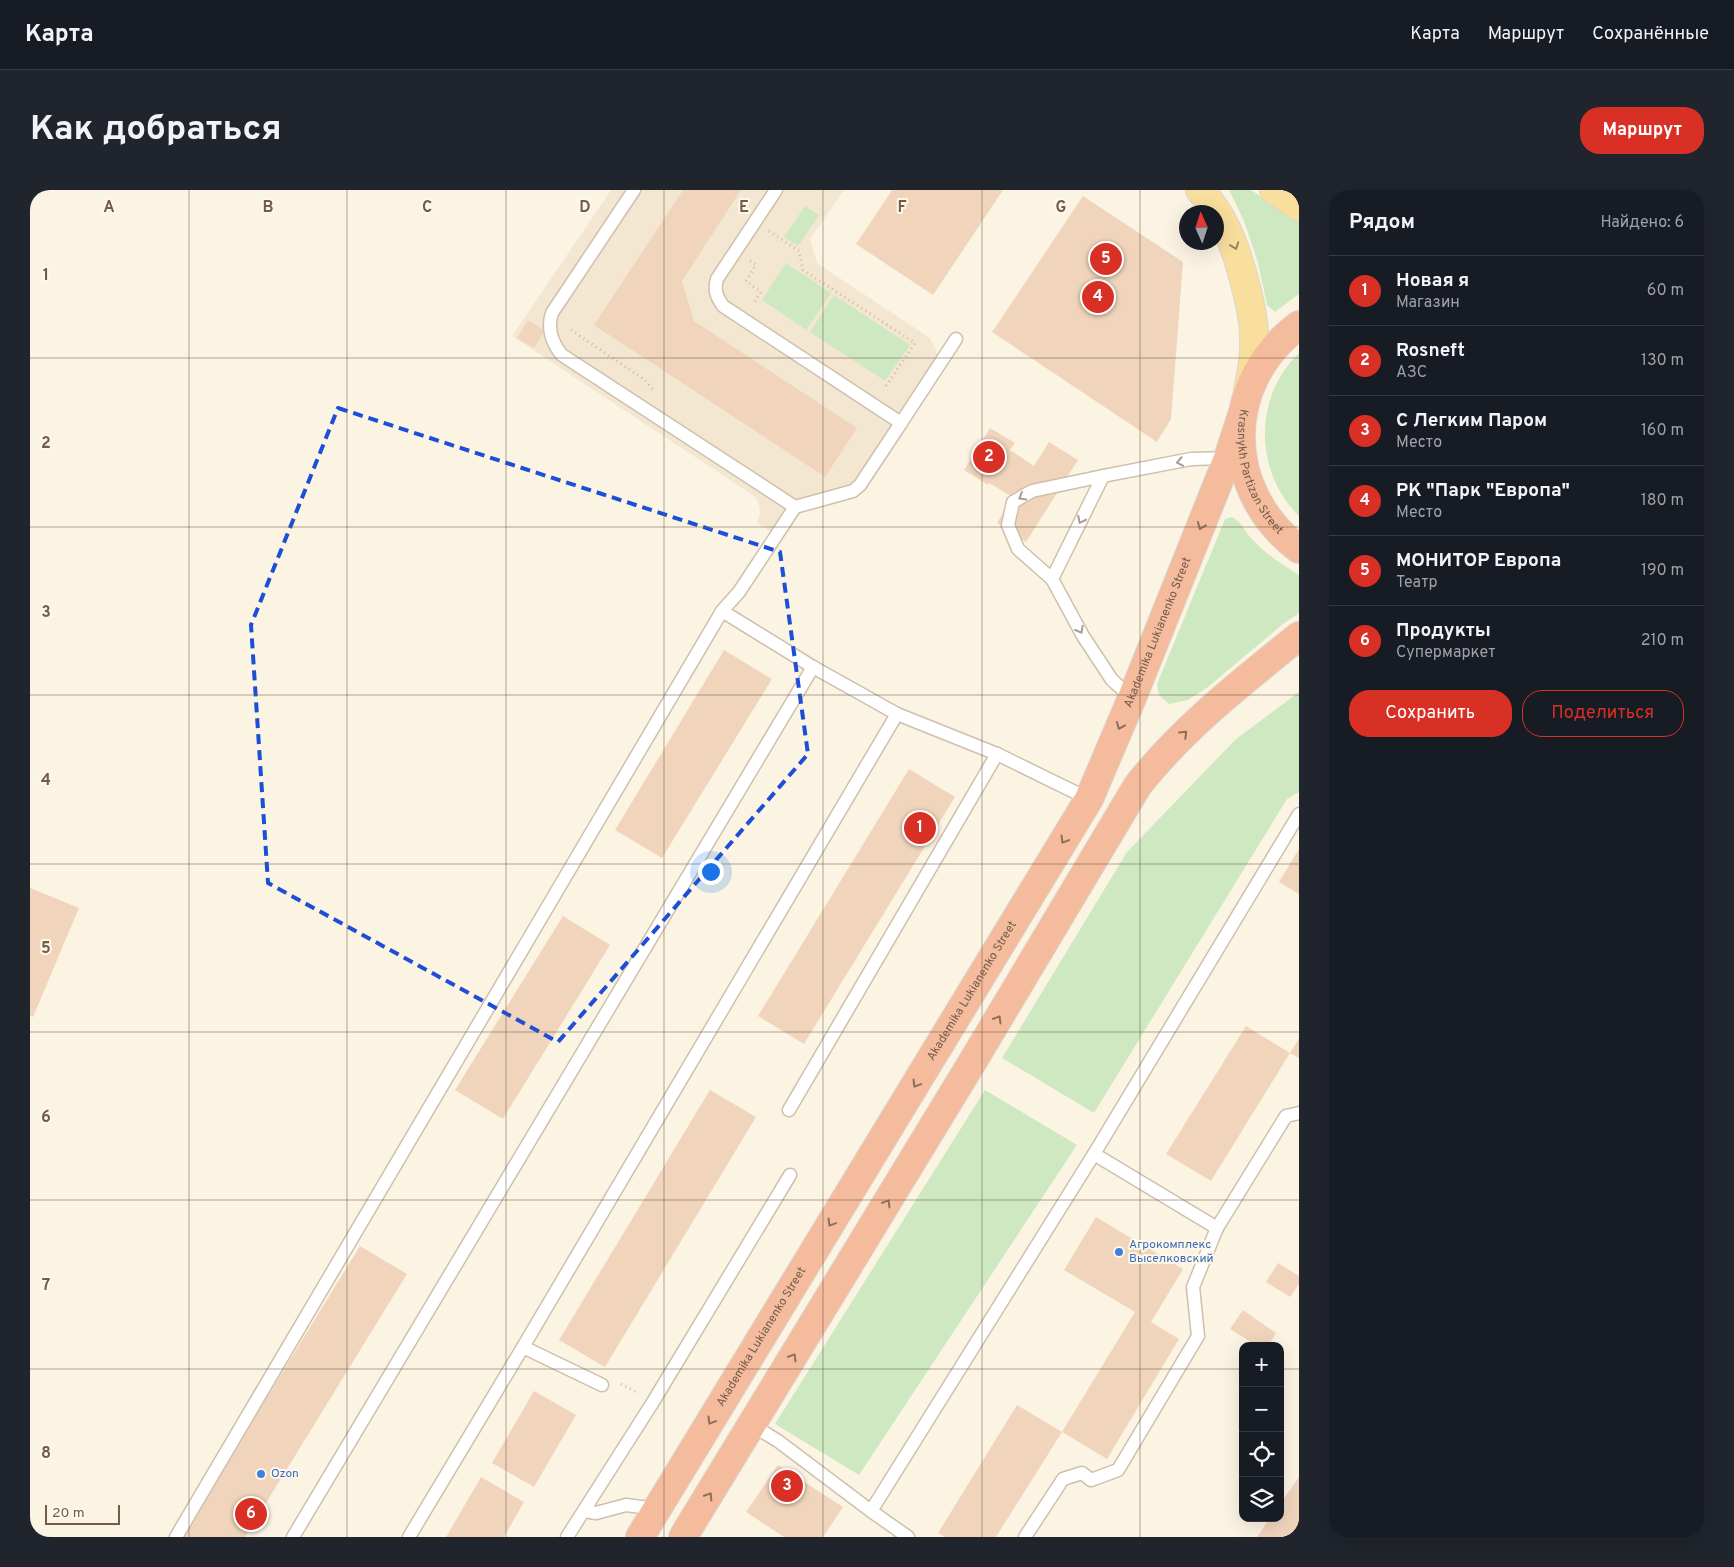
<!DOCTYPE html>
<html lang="ru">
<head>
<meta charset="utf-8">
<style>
  :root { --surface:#171b24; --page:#20242c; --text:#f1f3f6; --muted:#9ea1a6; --line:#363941; --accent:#d93025 }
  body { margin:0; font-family:Overpass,sans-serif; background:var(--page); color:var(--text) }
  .controls { position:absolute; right:15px; bottom:15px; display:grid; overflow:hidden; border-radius:10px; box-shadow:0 5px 20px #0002 }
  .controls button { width:45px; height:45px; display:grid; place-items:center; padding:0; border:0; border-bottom:1px solid var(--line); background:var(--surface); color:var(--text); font:25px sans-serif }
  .compass { position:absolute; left:1149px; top:15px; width:45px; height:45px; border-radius:50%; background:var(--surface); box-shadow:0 5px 20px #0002; rotate:357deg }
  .scale { position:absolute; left:15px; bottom:12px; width:75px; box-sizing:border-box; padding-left:5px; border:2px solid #735c4a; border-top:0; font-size:14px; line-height:18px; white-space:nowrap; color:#735c4a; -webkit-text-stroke:4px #fff8e9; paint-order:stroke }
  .you { position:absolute; left:680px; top:681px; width:18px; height:18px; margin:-12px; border:4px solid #fff; border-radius:50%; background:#1a73e8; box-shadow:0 0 0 8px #1a73e833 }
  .badge { display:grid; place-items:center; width:32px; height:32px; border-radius:50%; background:var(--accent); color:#fff; font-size:16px; font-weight:700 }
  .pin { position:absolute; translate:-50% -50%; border:2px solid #fff; box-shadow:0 1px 5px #0006 }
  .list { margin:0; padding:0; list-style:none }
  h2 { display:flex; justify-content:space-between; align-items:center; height:65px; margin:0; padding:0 20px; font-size:21px }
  h2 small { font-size:16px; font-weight:400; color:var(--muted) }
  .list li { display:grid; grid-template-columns:32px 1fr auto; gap:15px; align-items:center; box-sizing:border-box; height:70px; padding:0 20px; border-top:1px solid var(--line) }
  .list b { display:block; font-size:19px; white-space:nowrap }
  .list p { margin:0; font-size:16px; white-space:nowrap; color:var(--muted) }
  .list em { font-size:16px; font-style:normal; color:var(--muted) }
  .actions { display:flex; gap:10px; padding:15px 20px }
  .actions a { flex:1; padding:11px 0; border:1px solid var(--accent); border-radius:20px; text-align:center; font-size:18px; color:var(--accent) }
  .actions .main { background:var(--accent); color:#fff }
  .icon { flex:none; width:28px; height:28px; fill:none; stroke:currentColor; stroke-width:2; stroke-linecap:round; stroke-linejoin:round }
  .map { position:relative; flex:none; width:1269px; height:1347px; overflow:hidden; border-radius:20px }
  header { display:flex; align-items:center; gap:30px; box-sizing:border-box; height:70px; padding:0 25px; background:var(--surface); border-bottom:1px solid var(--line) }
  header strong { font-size:24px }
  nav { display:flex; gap:28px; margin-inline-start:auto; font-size:18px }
  .intro { display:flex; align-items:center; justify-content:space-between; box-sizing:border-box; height:120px; padding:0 30px }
  h1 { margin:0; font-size:35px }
  .button { padding:12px 22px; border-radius:20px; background:var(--accent); color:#fff; font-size:18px; font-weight:700 }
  main { display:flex; gap:30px; padding:0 30px }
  aside { flex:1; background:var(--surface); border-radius:20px; box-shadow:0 5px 20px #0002 }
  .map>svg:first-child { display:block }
</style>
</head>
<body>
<header>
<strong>Карта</strong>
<nav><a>Карта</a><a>Маршрут</a><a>Сохранённые</a></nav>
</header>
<div class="intro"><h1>Как добраться</h1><a class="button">Маршрут</a></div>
<main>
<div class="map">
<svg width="1269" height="1347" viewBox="0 0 1269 1347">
  <rect width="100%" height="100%" fill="#fcf4e3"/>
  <polygon fill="#f3e7d2" points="581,0 814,0 780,49 787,73 900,148 914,178 822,308 794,313 774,319 763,326 748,347 727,332 730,323 729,315 726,308 718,302 482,146"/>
  <g fill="#cee9c2">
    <polygon points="1199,0 1221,0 1269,32 1269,104 1245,122 1237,115 1228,73 1214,31"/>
    <polygon points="775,16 789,25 768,56 754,47"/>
    <polygon points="756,73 801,103 776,140 732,110"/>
    <polygon points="804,105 880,155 855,191 780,142"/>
    <path d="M 1269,163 L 1269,326 C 1224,282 1223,207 1269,163 Z"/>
    <path d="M 1202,327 C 1213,333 1213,339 1221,348 C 1234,363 1252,374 1269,385 L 1269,423 L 1253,434 L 1178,497 L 1158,510 L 1139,514 L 1129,505 L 1127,494 L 1195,329 Z"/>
    <polygon points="1269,502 1269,602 1257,609 1064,923 972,868 1097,662 1206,549"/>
    <polygon points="955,900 1047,955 829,1285 745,1234"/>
  </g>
  <g fill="#f0d5bc">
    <polygon points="653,0 711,0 652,91 664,131 827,238 795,287 564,135"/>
    <polygon points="862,0 973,0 903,105 826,54"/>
    <polygon points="1053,6 1153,72 1141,229 1127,252 962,142"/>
    <polygon points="498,130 515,141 504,158 487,148"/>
    <polygon points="960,238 985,253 980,260 1004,276 1019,252 1048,270 996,352 967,333 983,307 959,293 958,295 934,280"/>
    <polygon points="694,460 742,489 632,668 585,640"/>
    <polygon points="879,579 925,607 774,854 728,826"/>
    <polygon points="1269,659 1269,704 1249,692"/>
    <polygon points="0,698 49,718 3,827 0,825"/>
    <polygon points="533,726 580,755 473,929 425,900"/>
    <polygon points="1216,836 1260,863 1181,991 1136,964"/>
    <polygon points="1269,848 1269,868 1260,863"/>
    <polygon points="680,900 726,927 575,1177 529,1150"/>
    <polygon points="1066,1027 1153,1079 1121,1132 1149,1149 1077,1269 1032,1242 1105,1122 1034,1080"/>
    <polygon points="330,1056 377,1084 215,1347 151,1347"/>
    <polygon points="1248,1073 1269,1086 1269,1094 1260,1107 1236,1092"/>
    <polygon points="1213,1120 1246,1143 1238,1156 1227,1156 1200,1139"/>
    <polygon points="504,1201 546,1225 504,1297 462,1273"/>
    <polygon points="987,1215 1032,1242 966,1347 915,1347 908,1343"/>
    <polygon points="748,1275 813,1317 793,1347 754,1347 716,1322"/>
    <polygon points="451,1287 494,1312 474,1347 416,1347"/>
    <polygon points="1269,1287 1269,1347 1227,1347 1240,1328 1250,1328 1250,1314"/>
  </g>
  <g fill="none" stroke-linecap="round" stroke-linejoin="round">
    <defs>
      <g id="lane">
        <path d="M 604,0 L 522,123 C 517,138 522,153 532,165 L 765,317 L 709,402 L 692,421"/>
        <path d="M 746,0 L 687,89 C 684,100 686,106 693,116 L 871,233 L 830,295 L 823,301 L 765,317"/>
        <polyline points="871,233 926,149"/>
        <polyline points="1022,389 1073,286"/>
        <polyline points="1102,508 1082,490 1053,446 1022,389 988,359 978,335 983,312 1002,301 1073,286 1161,269 1198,268"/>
        <polyline points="1269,624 1064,964 1187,1038 1256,926 1269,923"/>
        <polyline points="759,920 967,564"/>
        <polyline points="493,1157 572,1195"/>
        <polyline points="722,1235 748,1251 841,1321 1064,964"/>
        <polyline points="555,1321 566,1323 596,1315 627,1319"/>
        <polyline points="841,1321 878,1347"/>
        <polyline points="146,1347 692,421 783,477 867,524 967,564 1059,609"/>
        <polyline points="263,1347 783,477"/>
        <polyline points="379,1347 493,1157 867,524"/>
        <polyline points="537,1347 623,1212 760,985"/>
        <polyline points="995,1347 1033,1289 1052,1283 1061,1290 1088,1280 1168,1146 1163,1097 1187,1038"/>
      </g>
      <g id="primary">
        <path d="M 1170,0 C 1196,28 1207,61 1216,97 C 1220,113 1224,130 1224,147 C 1225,165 1222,183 1218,200"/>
        <polyline points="1244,0 1269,17"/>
      </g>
      <g id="highway">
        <path id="s1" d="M 1269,135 C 1191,193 1192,301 1269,359"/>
        <path id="s2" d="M 610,1347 L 1059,609 L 1102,508 L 1198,268 L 1212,225"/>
        <path d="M 653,1347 L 943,871 L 1108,595 C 1154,537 1212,492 1269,446"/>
      </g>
    </defs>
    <use href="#lane" stroke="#cfbfad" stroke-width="15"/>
    <use href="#primary" stroke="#dbd5d0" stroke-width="30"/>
    <use href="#highway" stroke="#dbd5d0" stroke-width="30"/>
    <g stroke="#d5b99f" stroke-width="3" stroke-dasharray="1 4" stroke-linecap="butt">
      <polyline points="739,41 769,61 773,80 885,153 854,199"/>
      <polyline points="720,71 726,75 716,91 731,102 723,114"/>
      <polyline points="541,140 615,190 624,201"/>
      <polyline points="591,1194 608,1203"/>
    </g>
    <use href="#lane" stroke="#fff" stroke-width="12"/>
    <use href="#primary" stroke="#f9df9d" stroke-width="28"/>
    <use href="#highway" stroke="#f4bb9c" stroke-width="28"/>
  </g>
  <defs><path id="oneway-chevron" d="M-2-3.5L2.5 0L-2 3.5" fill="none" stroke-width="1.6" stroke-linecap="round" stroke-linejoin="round" transform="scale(1.25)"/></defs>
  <use stroke="#9b8363" href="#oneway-chevron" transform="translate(1205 56) rotate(70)"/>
  <g stroke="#ab9d92">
    <use href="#oneway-chevron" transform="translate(1150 272) rotate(169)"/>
    <use href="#oneway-chevron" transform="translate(992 307) rotate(149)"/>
    <use href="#oneway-chevron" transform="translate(1051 330) rotate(117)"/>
    <use href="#oneway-chevron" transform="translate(1050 440) rotate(61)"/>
  </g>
  <g stroke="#8d6f5a">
    <use href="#oneway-chevron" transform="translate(1171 336) rotate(112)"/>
    <use href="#oneway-chevron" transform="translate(1090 536) rotate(113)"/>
    <use href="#oneway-chevron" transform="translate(1154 544) rotate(-44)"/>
    <use href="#oneway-chevron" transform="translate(1034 650) rotate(121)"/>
    <use href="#oneway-chevron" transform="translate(968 829) rotate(-59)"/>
    <use href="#oneway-chevron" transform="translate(886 894) rotate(121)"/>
    <use href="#oneway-chevron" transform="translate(857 1013) rotate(-59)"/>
    <use href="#oneway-chevron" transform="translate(801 1033) rotate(121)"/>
    <use href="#oneway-chevron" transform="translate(763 1167) rotate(-59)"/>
    <use href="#oneway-chevron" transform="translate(681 1231) rotate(121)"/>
    <use href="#oneway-chevron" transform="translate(679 1306) rotate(-58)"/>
  </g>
  <path fill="none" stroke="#1d4ed8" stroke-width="4" stroke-dasharray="10 6" stroke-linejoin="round" d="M 308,218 L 750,362 L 778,564 L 528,852 L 238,693 L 221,435 Z"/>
  <path fill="none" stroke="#735c4a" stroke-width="1" stroke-opacity="0.55" d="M 159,0 L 159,1347M 317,0 L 317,1347M 476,0 L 476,1347M 634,0 L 634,1347M 793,0 L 793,1347M 952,0 L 952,1347M 1110,0 L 1110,1347M 0,168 L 1269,168M 0,337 L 1269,337M 0,505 L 1269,505M 0,674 L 1269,674M 0,842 L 1269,842M 0,1010 L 1269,1010M 0,1179 L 1213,1179M 1250,1179 L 1269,1179"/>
  <g fill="#3f7fe0" stroke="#fff8e9" stroke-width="2">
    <circle cx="1089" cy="1062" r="5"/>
    <circle cx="231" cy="1284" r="5"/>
  </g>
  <g text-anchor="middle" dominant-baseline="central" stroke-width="4" stroke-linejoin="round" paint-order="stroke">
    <g font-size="12" fill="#735c4a" stroke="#fff8e9">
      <text stroke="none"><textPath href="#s1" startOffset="170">Krasnykh Partizan Street</textPath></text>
      <text stroke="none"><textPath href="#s2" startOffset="1044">Akademika Lukianenko Street</textPath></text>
      <text stroke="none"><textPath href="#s2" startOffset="639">Akademika Lukianenko Street</textPath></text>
      <text stroke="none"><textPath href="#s2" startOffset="234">Akademika Lukianenko Street</textPath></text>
    </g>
    <g font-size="12" fill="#366cbe" stroke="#fff8e9" text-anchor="start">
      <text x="1099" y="1055">Агрокомплекс<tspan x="1099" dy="14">Выселковский</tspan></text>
      <text x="241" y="1284">Ozon</text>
    </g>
  </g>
  <g font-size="16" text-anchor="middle" font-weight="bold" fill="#735c4a" stroke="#fff8e9" stroke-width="4" stroke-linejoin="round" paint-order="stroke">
    <text x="79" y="22">A</text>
    <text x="238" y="22">B</text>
    <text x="397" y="22">C</text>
    <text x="555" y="22">D</text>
    <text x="714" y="22">E</text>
    <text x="872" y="22">F</text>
    <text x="1031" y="22">G</text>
    <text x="16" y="90">1</text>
    <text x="16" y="258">2</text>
    <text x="16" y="427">3</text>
    <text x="16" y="595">4</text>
    <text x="16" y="763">5</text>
    <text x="16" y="932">6</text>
    <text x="16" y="1100">7</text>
    <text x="16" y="1268">8</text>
  </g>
</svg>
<div class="controls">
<button>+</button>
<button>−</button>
<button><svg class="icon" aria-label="locate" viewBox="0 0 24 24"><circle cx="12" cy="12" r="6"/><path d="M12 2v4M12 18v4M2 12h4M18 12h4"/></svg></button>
<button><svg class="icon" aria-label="layers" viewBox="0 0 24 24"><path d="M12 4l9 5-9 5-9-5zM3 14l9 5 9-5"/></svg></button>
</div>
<svg class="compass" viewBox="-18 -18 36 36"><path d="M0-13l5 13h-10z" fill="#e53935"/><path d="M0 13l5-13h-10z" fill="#9ea1a6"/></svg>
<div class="scale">20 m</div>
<div class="you"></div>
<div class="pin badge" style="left:890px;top:638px">1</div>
<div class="pin badge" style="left:959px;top:267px">2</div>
<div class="pin badge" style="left:757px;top:1296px">3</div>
<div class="pin badge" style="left:1068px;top:107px">4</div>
<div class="pin badge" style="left:1076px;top:69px">5</div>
<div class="pin badge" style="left:221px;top:1324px">6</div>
</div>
<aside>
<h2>Рядом<small>Найдено: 6</small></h2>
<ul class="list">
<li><span class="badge">1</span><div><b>Новая я</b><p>Магазин</p></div><em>60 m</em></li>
<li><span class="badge">2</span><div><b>Rosneft</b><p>АЗС</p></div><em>130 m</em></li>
<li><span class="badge">3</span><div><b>С Легким Паром</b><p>Место</p></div><em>160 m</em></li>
<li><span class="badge">4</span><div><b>РК &quot;Парк &quot;Европа&quot;</b><p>Место</p></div><em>180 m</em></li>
<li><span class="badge">5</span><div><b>МОНИТОР Европа</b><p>Театр</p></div><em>190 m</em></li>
<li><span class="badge">6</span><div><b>Продукты</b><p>Супермаркет</p></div><em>210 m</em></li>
</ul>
<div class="actions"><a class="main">Сохранить</a><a>Поделиться</a></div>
</aside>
</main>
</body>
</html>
